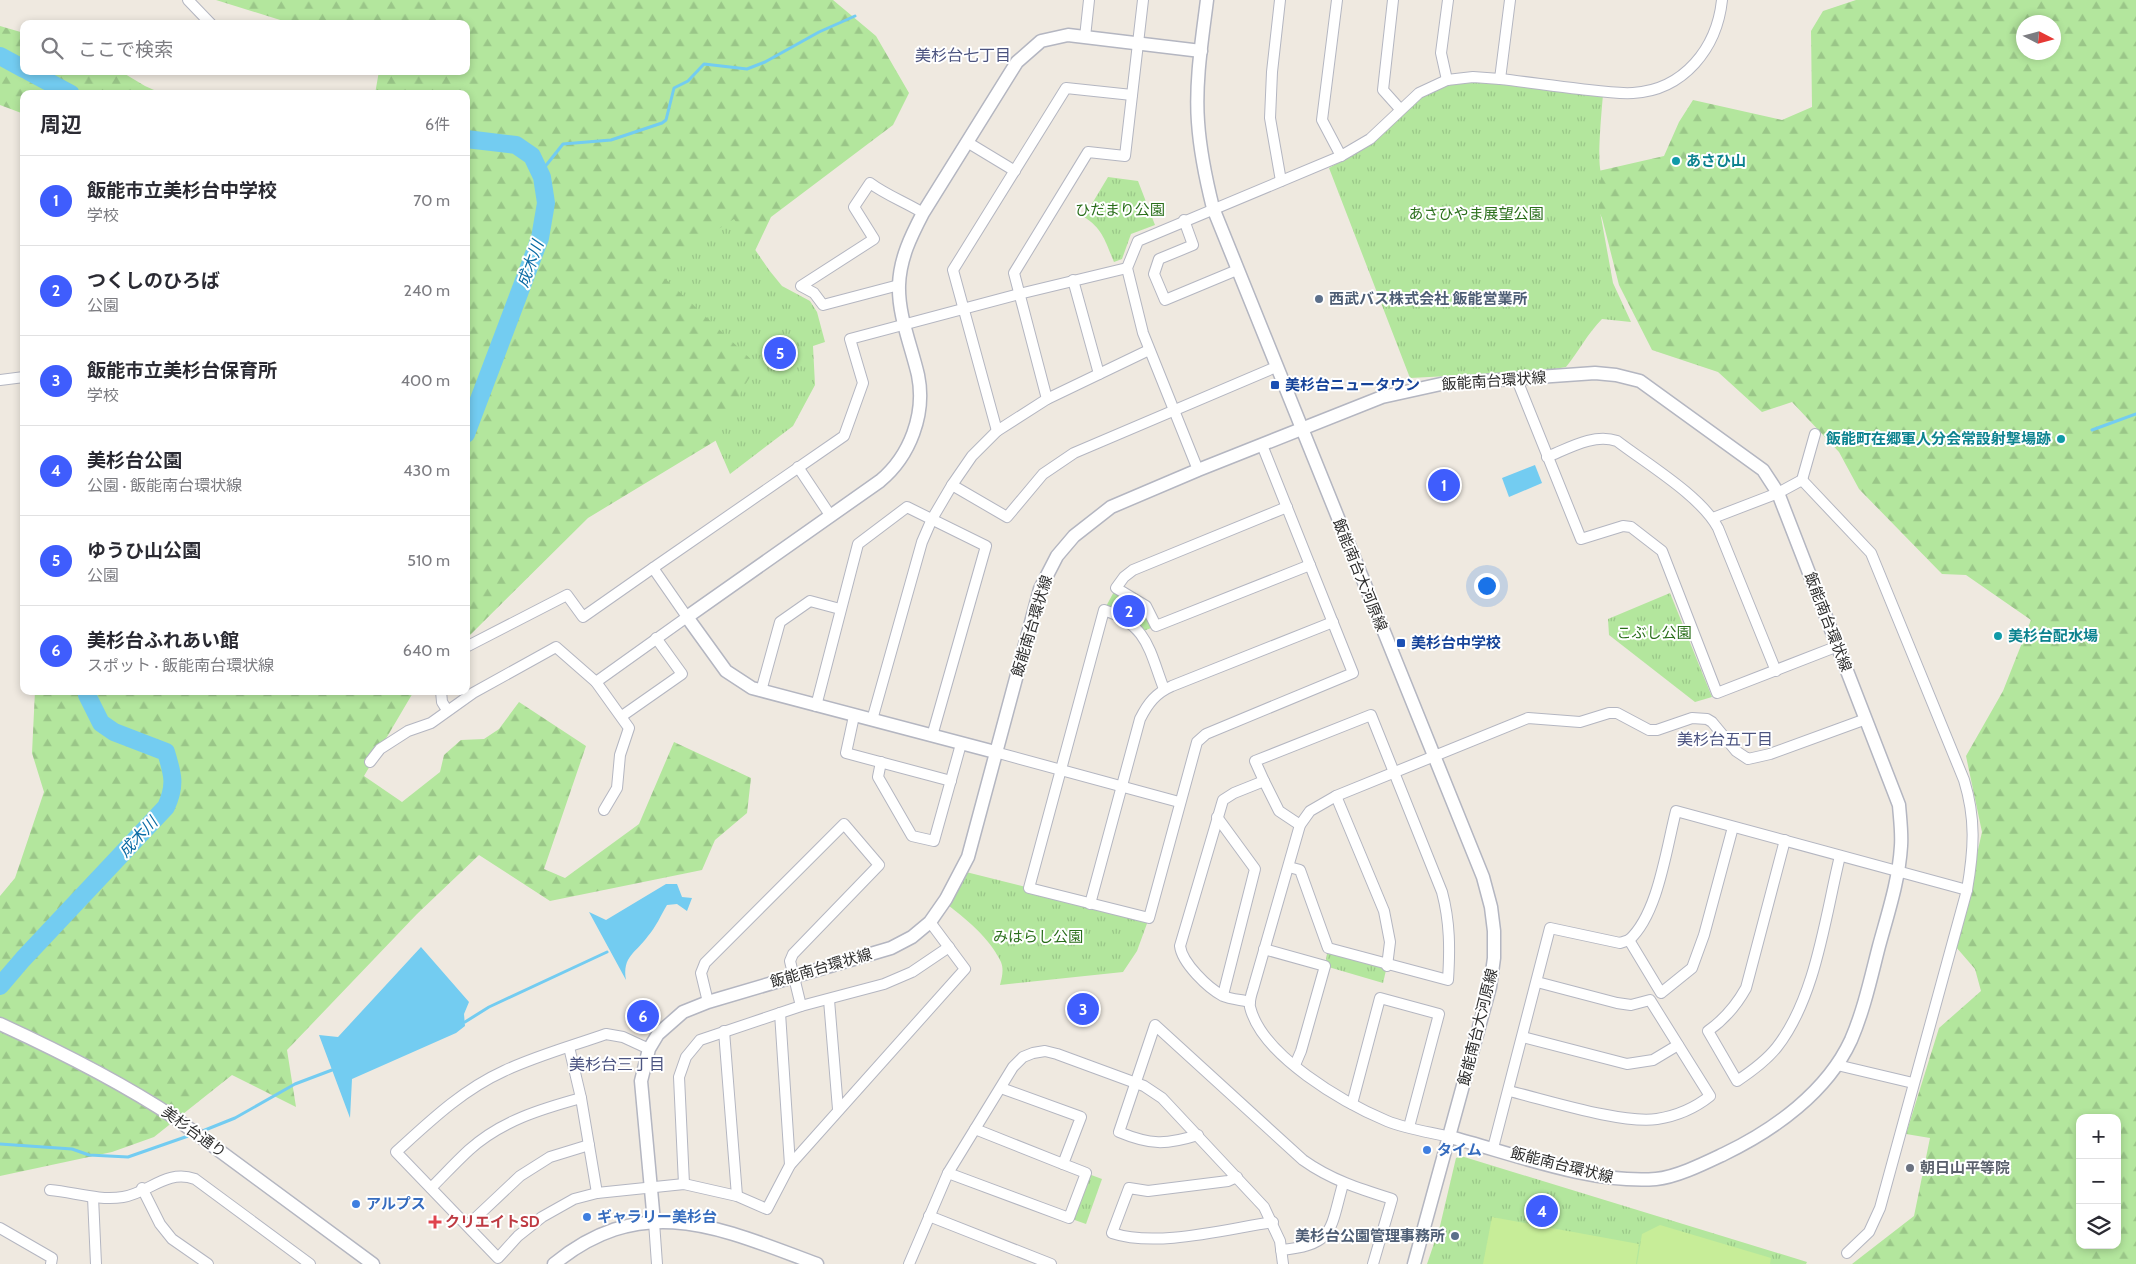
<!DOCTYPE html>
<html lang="ja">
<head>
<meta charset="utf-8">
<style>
  :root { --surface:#fff; --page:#f7f7f7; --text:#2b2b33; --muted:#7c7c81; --line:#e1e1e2; --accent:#3f5dfd }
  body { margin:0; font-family:Cabin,"Noto Sans JP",sans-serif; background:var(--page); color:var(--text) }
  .controls { position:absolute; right:15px; bottom:15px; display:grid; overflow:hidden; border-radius:10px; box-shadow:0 2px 8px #0003 }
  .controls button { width:45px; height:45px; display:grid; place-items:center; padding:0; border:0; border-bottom:1px solid var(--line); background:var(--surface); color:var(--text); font:25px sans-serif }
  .compass { position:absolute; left:2016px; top:15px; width:45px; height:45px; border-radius:50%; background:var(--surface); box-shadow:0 2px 8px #0003; rotate:96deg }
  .you { position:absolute; left:1486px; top:585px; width:18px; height:18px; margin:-12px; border:4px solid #fff; border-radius:50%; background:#1a73e8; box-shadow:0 0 0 8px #1a73e833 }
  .badge { display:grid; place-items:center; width:32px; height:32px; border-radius:50%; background:var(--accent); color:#fff; font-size:16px; font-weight:700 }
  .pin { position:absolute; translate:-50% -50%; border:2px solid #fff; box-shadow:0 1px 5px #0006 }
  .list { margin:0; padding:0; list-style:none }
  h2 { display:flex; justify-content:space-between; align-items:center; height:65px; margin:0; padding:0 20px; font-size:21px }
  h2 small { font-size:16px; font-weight:400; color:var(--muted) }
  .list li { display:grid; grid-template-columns:32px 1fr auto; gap:15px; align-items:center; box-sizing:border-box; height:90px; padding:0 20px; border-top:1px solid var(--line) }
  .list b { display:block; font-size:19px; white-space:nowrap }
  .list p { margin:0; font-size:16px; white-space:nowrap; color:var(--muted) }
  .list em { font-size:16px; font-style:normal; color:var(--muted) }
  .icon { flex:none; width:28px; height:28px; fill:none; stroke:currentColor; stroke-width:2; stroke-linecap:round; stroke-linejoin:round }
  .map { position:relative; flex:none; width:2136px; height:1264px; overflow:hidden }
  .search { position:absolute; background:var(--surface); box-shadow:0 2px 8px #0003; left:20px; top:20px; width:450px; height:55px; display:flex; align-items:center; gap:12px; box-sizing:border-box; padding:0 18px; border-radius:10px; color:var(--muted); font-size:19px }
  .panel { position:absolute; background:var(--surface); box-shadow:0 2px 8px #0003; left:20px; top:90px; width:450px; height:605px; border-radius:10px }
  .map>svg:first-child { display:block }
</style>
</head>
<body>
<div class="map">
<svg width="2136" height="1264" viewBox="0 0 2136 1264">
  <defs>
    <pattern id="forest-firs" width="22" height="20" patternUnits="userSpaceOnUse" patternTransform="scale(1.25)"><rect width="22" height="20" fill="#b3e69d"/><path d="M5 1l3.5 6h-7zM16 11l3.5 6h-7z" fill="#9ac688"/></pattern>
    <pattern id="park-tufts" width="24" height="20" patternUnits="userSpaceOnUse" patternTransform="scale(1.25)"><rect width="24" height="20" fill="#b3e69d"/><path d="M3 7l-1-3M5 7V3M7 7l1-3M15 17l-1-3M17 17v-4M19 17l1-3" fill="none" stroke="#9ac688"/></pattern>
  </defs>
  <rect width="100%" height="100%" fill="#efe9e0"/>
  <g fill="url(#forest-firs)" fill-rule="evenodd">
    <polygon points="216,0 833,0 876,36 909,93 893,125 771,217 735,293 795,356 763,412 588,518 466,639 466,94 375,94 379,71 466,71 466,24 293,24"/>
    <path d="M 1856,0 L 2136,0 L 2136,1264 L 1852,1264 L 1914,1216 L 1930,1138 L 1906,1134 L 1939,1028 L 1981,991 L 1975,969 L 1956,947 L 1982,832 L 1966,756 L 2003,691 L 2031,620 L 1966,575 L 1942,574 L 1859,489 L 1839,452 L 1792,402 L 1762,412 L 1718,372 L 1652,350 L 1619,285 L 1602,218 L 1581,175 L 1664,156 L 1679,122 L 1693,100 L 1782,120 L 1812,107 L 1811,31 L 1823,11 ZM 2024,22 L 2054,22 L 2054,52 L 2024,52 ZM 2080,1118 L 2117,1118 L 2117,1245 L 2080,1245 Z"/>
    <polygon points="0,26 24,33 24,71 120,71 145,86 163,94 24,94 24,114 0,105"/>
    <polygon points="35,691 414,691 364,776 402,802 440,772 444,755 461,740 484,739 499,729 519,702 586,746 544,869 565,878 639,824 674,742 751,778 747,813 715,840 702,870 550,901 479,855 417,914 287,1050 296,1107 232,1075 154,1137 112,1152 0,1176 0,896 15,878 44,792 32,753"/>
  </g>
  <g fill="url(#park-tufts)">
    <path d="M 1471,81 L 1491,81 L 1603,94 C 1602,109 1596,166 1602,175 L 1595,198 L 1599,206 L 1613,283 L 1631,322 L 1602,319 C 1588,333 1579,351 1566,367 L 1543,371 L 1410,378 L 1329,168 L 1362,149 L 1418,99 L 1445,86 Z"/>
    <path d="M 1108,177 L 1138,181 L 1155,225 L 1131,234 L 1122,259 L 1114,262 C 1105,241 1103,229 1084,217 Z"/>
    <polygon points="734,219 769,270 782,286 810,301 817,312 825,342 813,346 815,385 793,426 730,474 714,437 757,365 656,270"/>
    <polygon points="1116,588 1132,596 1156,626 1141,632 1104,610"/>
    <polygon points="1670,593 1712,697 1695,702 1609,635 1608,619"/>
    <path d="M 962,871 L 1149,918 L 1137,951 L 1123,972 L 1000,985 C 1002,977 1004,970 1001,962 C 990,938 965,918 944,902 Z"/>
    <polygon points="1328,948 1387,966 1383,983 1325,966"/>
    <polygon points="1461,1156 1807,1262 1806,1264 1427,1264 1440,1226 1456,1158"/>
    <polygon points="1086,1173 1102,1179 1086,1224 1069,1218"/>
  </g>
  <g fill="#c7ed98">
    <polygon points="1492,1217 1639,1244 1636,1264 1483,1264"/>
    <polygon points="1660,1225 1771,1258 1770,1264 1637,1264 1642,1234"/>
  </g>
  <g fill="#73ccf1">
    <polygon points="1535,465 1542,483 1509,497 1502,478"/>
    <path d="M 666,884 L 677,884 L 682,897 L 692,898 L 687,911 L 677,904 L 667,905 C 661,915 656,927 648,936 C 636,953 622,956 626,980 L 589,912 L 606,920 Z"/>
    <polygon points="421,947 469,1002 464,1014 465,1026 456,1033 352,1079 350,1118 319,1035 338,1037"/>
  </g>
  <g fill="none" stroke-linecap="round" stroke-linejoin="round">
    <g stroke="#73ccf1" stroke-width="3">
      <polyline points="540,173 563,144 611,140 662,123 666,120 674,88 688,81 704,64 747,69 765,62 819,32 855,16"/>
      <polyline points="2092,430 2136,414"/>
      <polyline points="465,1022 489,1007 607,952"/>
      <polyline points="200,1132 235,1118 295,1084 332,1070"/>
      <polyline points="0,1144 72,1149 89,1155 128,1157 191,1135"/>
    </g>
    <g stroke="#73ccf1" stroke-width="18">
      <polyline points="0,56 24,69"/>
      <polyline points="28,71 71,94"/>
      <polyline points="466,139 516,145 532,156 542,177 546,203 540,238 466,434"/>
      <path d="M 0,986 L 23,959 L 166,807 C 176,785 173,775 166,752 L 114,732 L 101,723 L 87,695 L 88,691"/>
    </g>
    <defs>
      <g id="minor">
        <polyline points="188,0 211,24"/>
        <polyline points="1280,0 1272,72 1270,118 1281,181"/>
        <polyline points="1337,0 1322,120 1341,156"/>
        <polyline points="1393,0 1383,90 1400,109"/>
        <polyline points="1085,37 1089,0"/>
        <path d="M 1500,79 C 1527,82 1553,86 1580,89 C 1597,91 1616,94 1633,93 C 1684,90 1717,48 1722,0"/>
        <polyline points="1447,80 1441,53 1448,0"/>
        <polyline points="967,142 1015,171"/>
        <polyline points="1184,220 1193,245 1159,259 1154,274 1165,300 1237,270"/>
        <polyline points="1073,280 1099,374"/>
        <path d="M 899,285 L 823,305 L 814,293 L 801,286 L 874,239 L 854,207 L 870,183 C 886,195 905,202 923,213"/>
        <polyline points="0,380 24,377"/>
        <polyline points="1517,380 1581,539 1623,526 1631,527 1662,551 1717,693 1838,646"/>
        <polyline points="1047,399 1014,273 1088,152 1125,156 1143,0"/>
        <polyline points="997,431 953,270 1066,88 1132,95"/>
        <path d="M 1547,457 C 1569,448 1594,433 1617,441 C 1647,464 1701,496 1718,528 L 1776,671"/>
        <polyline points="798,467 830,515"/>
        <polyline points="1198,470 1143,333 1127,268 1138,241 1341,156 1370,139 1419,93 1447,80 1473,77 1500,79 1510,0"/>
        <path d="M 1802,480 L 1871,553 L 1964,780 C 1976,819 1974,849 1967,890 L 1880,1208 L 1869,1232 L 1847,1253"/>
        <polyline points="952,485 1007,517 1043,474 1074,453 1276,367"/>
        <polyline points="1287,507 1133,570 1124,577 1116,588 1146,606 1156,626 1310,565"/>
        <polyline points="1713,518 1778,493 1802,480 1815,434"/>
        <polyline points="466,647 567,595 583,617 653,568"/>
        <polyline points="596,682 687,617 653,568 844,436 863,383 850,339 1019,294 1127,268"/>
        <path d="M 1164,689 C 1149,650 1148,625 1104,610 L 1029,888 L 1149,918 L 1197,742 L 1206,734 L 1353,673 L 1262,445"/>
        <polyline points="441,691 442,702 447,710"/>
        <polyline points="761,691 780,622 810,601 840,609"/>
        <polyline points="816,706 858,544 907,507 986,546 932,736"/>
        <polyline points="622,716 682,674 656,638"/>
        <polyline points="854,716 846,753 951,781"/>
        <polyline points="872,720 922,542 932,519 952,485 972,456 997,431 1047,399 1149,350"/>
        <polyline points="995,752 1179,802"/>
        <polyline points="370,762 380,749 408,731 431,723 473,693 556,647 596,682 629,728 620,755 617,788 604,810"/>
        <polyline points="881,762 878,777 912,836 934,841 961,744"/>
        <polyline points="1264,781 1279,811 1300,825"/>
        <polyline points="1336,796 1384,911 1390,942 1387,966"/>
        <polyline points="1217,817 1255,869 1223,995"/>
        <path d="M 1785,840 L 1746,988 C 1736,1006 1725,1019 1708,1031 L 1737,1081 C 1752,1071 1766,1061 1777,1047 C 1816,997 1825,917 1840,856"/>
        <path d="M 1090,904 L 1140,719 C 1148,703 1156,693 1172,686 L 1333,622"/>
        <path d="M 1629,940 C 1658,914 1666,850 1676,811 L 1967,890"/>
        <polyline points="1264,949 1325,966 1301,1051 1295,1065"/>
        <polyline points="829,1000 838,1109"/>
        <polyline points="708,1002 701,973 705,963 844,824 879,865 793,954 790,961 801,1006"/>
        <path d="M 1250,1002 C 1242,1000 1230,999 1223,996 C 1208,988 1182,963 1180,946 L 1223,800 L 1234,793 L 1264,781 L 1255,761 L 1371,715 L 1442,892 C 1450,922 1450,949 1448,980 L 1328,948 L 1300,870 L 1289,867"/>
        <polyline points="780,1013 790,1165"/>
        <polyline points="724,1031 737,1196"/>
        <polyline points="1523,1037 1627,1064 1653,1060 1678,1045"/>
        <polyline points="569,1047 581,1098 597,1193"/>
        <path d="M 649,1049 L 623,1037 L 606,1034 C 572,1046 536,1056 504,1071 C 462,1090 429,1122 396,1152 L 498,1258 L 518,1236 L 542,1217 L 574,1199 L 597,1193 L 684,1184 L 737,1196 L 767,1209 L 790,1165 L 965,969 L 930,922"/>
        <polyline points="1837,1065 1913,1083"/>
        <path d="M 1509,1091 C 1547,1100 1621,1124 1657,1119 C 1676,1116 1695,1108 1710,1096 L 1650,1000 L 1631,1005 L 1617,1003 L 1537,982"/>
        <polyline points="1352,1104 1380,998 1439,1014 1409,1127"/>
        <polyline points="975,1129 1063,1164"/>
        <path d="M 1198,1135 C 1166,1145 1150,1145 1119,1132 L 1155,1025 L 1303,1160 C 1331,1180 1360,1189 1392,1199 L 1373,1264"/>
        <path d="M 1450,1137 C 1429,1132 1407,1129 1387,1121 C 1344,1103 1262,1056 1250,1007 C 1249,1001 1251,995 1253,989 L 1300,825 L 1310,811 L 1336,796 L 1528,718 L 1580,722 L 1609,713 L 1617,713 L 1649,730 L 1657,730 L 1692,718 L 1707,719 L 1712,722 L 1736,751 L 1748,759 L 1770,754 L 1866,719"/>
        <polyline points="1493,1148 1550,928 1620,943 1629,940 1661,993 1692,968 1704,935 1733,827"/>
        <polyline points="948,1173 1069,1218 1086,1173 1063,1164 1081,1117 1001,1088"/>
        <path d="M 1237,1177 L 1228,1181 L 1148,1191 L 1129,1188 L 1112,1233 C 1157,1248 1226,1229 1273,1222"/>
        <polyline points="684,1184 679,1077 686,1057 700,1040 801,1006 884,984 912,972 949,947"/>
        <polyline points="142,1188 160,1224 172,1239 208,1264"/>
        <path d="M 431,1188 C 444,1175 456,1162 469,1150 C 501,1121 541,1109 581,1098"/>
        <path d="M 50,1190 C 74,1192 98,1201 123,1197 C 149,1193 166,1169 195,1179 L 310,1264"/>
        <polyline points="93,1197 96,1264"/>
        <polyline points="929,1216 1051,1264"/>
        <polyline points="654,1222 657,1264"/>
        <polyline points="468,1225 520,1176 550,1157 589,1145"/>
        <polyline points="0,1228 52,1258 51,1264"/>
        <path d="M 1281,1250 C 1335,1245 1330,1229 1343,1184"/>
        <polyline points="909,1264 948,1173 1013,1067 1023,1057 1033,1053 1045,1051 1057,1054 1144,1086 1162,1098 1264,1207 1280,1241 1283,1264"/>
      </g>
      <g id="tertiary">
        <path d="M 1207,0 C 1202,40 1195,82 1198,122 C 1200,151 1206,180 1213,208 L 1483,877 L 1491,907 L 1494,931 L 1494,958 L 1490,987 L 1414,1264"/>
        <path d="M 995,752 L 752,688 L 726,671 L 687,617 L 880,481 C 910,456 926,414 918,375 C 911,345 898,315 899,285 C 900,258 911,236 923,213 L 1017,62 L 1041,41 L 1068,35 L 1201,51"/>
        <path d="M 0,1024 C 61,1052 119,1081 175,1118 L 373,1264"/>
        <path d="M 654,1222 L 641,1081 L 649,1049 L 658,1034 L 683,1012 L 708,1002 L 891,948 L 912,937 L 930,922 L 946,899 L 968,857 L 1040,589 L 1057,556 L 1074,536 L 1111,507 L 1198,470 L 1382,397 L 1441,384 L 1595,373 L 1616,375 L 1640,381 L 1763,470 L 1778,493 L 1899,805 C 1900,818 1902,833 1901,846 C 1899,880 1888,913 1879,946 C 1871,977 1864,1010 1851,1040 C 1827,1092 1774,1130 1724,1154 C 1705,1163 1677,1177 1656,1179 C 1591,1184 1514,1154 1450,1137"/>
        <path d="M 554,1264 C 644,1190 722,1229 817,1264"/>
      </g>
    </defs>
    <use href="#minor" stroke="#b4b6c1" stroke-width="12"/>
    <use href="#tertiary" stroke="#b4b6c1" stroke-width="15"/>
    <use href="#minor" stroke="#fff" stroke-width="10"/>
    <use href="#tertiary" stroke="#fff" stroke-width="12"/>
  </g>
  <g fill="#0f9aa8" stroke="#fff" stroke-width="2">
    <circle cx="1676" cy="161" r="5"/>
    <circle cx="2061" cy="439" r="5"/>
    <circle cx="1998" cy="636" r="5"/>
  </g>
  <g fill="#5c6f8a" stroke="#fff" stroke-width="2">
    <circle cx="1319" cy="299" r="5"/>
    <circle cx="1455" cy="1236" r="5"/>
  </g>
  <g fill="#1a4fb4" stroke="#fff" stroke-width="2">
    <rect x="1270" y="380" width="10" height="10" rx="2.5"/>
    <rect x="1396" y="638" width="10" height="10" rx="2.5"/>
  </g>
  <g fill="#3f7fe0" stroke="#fff" stroke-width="2">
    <circle cx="1427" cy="1150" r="5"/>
    <circle cx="356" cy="1204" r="5"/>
    <circle cx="587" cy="1217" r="5"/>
  </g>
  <circle fill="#6b7280" stroke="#fff" stroke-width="2" cx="1910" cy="1168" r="5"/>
  <path fill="#e0444e" stroke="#fff" stroke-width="2" d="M432.5 1214.5h5v5h5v5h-5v5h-5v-5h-5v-5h5z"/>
  <g text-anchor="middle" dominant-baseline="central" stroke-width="4" stroke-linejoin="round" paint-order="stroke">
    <g font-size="15" font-weight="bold" fill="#0d838f" stroke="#fff" text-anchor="start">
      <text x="1686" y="161">あさひ山</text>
      <text x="2051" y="439" text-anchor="end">飯能町在郷軍人分会常設射撃場跡</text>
      <text x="2008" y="636">美杉台配水場</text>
    </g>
    <g font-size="15" fill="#296e1a" stroke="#fff">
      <text x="1120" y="210">ひだまり公園</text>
      <text x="1476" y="214">あさひやま展望公園</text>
      <text x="1654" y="633">こぶし公園</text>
      <text x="1038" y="937">みはらし公園</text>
    </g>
    <g font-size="15" font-weight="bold" fill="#4e5e75" stroke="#fff" text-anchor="start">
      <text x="1329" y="299">西武バス株式会社 飯能営業所</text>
      <text x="1445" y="1236" text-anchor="end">美杉台公園管理事務所</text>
    </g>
    <g font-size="15" fill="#2e2e2e" stroke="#fff">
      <text transform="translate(1494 381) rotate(-4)">飯能南台環状線</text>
      <text transform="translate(1360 575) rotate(68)">飯能南台大河原線</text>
      <text transform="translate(1828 622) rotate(69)">飯能南台環状線</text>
      <text transform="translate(1032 626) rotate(-73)">飯能南台環状線</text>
      <text transform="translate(821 968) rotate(-16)">飯能南台環状線</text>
      <text transform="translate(1478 1027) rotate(-76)">飯能南台大河原線</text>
      <text transform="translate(194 1132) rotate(36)">美杉台通り</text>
      <text transform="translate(1562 1165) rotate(14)">飯能南台環状線</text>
    </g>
    <g font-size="15" font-weight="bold" fill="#164399" stroke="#fff" text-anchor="start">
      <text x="1285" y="385">美杉台ニュータウン</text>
      <text x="1411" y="643">美杉台中学校</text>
    </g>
    <g font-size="15" font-weight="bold" fill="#366cbe" stroke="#fff" text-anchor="start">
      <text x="1437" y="1150">タイム</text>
      <text x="366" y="1204">アルプス</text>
      <text x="597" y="1217">ギャラリー美杉台</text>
    </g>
    <g font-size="15" font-weight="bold" fill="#5b616d" stroke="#fff" text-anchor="start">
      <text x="1920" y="1168">朝日山平等院</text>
    </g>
    <g font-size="15" font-weight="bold" fill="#be3a42" stroke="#fff" text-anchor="start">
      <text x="445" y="1222">クリエイトSD</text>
    </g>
    <g font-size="16" fill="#4c5480" stroke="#fff">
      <text x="963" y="55">美杉台七丁目</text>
      <text x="1725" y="739">美杉台五丁目</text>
      <text x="617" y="1064">美杉台三丁目</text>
    </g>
    <g font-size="16" font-style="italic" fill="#0b6ba4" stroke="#fff">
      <text transform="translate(530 264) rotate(-70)">成木川</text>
      <text transform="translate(138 837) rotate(-47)">成木川</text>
    </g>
  </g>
</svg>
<div class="controls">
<button>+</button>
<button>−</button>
<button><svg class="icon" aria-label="layers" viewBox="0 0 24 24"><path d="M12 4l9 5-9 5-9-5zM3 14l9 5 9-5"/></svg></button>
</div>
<svg class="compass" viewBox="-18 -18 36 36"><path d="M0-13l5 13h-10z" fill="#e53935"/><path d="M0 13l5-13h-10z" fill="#7c7c81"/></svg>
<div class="you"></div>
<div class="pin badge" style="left:1444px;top:485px">1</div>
<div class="pin badge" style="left:1129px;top:611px">2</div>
<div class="pin badge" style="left:1083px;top:1009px">3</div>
<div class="pin badge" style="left:1542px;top:1211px">4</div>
<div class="pin badge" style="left:780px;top:353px">5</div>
<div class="pin badge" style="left:643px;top:1016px">6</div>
<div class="search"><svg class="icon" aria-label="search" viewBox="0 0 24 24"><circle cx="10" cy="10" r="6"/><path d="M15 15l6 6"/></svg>ここで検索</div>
<section class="panel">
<h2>周辺<small>6件</small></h2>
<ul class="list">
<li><span class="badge">1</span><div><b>飯能市立美杉台中学校</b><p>学校</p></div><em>70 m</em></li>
<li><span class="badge">2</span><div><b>つくしのひろば</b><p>公園</p></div><em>240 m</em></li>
<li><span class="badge">3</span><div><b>飯能市立美杉台保育所</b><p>学校</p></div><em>400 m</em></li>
<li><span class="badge">4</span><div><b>美杉台公園</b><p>公園 · 飯能南台環状線</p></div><em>430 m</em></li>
<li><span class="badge">5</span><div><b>ゆうひ山公園</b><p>公園</p></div><em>510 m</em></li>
<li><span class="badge">6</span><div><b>美杉台ふれあい館</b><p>スポット · 飯能南台環状線</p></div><em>640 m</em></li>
</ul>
</section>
</div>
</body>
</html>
